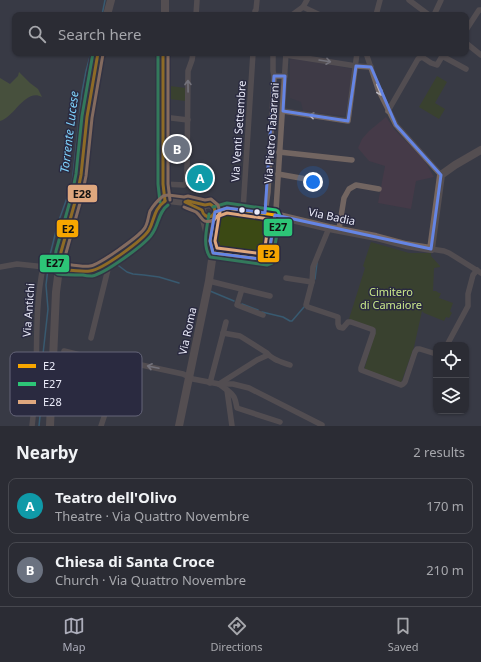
<!DOCTYPE html>
<html lang="en">
<head>
<meta charset="utf-8">
<style>
  :root { --surface:#2b2c34; --page:#33343c; --text:#f1f3f6; --muted:#a6a7ac; --line:#47484f; --accent:#acadba }
  body { margin:0; font-family:"Noto Sans",sans-serif; background:var(--page); color:var(--text) }
  .controls { position:absolute; right:12px; bottom:12px; display:grid; overflow:hidden; border-radius:8px; box-shadow:0 1px 3px #0004 }
  .controls button { width:36px; height:36px; display:grid; place-items:center; padding:0; border:0; border-bottom:1px solid var(--line); background:var(--surface); color:var(--text); font:20px sans-serif }
  .you { position:absolute; left:313px; top:182px; width:14px; height:14px; margin:-10px; border:3px solid #fff; border-radius:50%; background:#1a73e8; box-shadow:0 0 0 6px #1a73e833 }
  .badge { display:grid; place-items:center; width:26px; height:26px; border-radius:50%; background:var(--accent); color:#fff; font-size:13px; font-weight:700 }
  .pin { position:absolute; translate:-50% -50%; border:2px solid #fff; box-shadow:0 1px 4px #0006 }
  .list { margin:0; padding:0; list-style:none }
  h2 { display:flex; justify-content:space-between; align-items:center; height:52px; margin:0; padding:0 16px; font-size:17px }
  h2 small { font-size:13px; font-weight:400; color:var(--muted) }
  .list li { display:grid; grid-template-columns:26px 1fr auto; gap:12px; align-items:center; box-sizing:border-box; height:56px; margin:0 8px 8px; padding:0 8px; border:1px solid var(--line); border-radius:8px }
  .list b { display:block; font-size:15px; white-space:nowrap }
  .list p { margin:0; font-size:13px; white-space:nowrap; color:var(--muted) }
  .list em { font-size:13px; font-style:normal; color:var(--muted) }
  .icon { flex:none; width:22px; height:22px; fill:none; stroke:currentColor; stroke-width:2; stroke-linecap:round; stroke-linejoin:round }
  .map { position:relative; flex:none; width:481px; height:426px; overflow:hidden }
  .search { position:absolute; background:var(--surface); box-shadow:0 1px 3px #0004; left:12px; right:12px; top:12px; height:44px; display:flex; align-items:center; gap:10px; box-sizing:border-box; padding:0 14px; border-radius:8px; color:var(--muted); font-size:15px }
  .sheet { height:180px; background:var(--surface) }
  nav { display:flex; justify-content:space-around; align-items:center; box-sizing:border-box; height:56px; border-top:1px solid var(--line); background:var(--surface); font-size:11px; color:var(--muted) }
  nav a { display:grid; justify-items:center; gap:2px }
  nav .on { color:var(--accent) }
  .map>svg:first-child { display:block }
</style>
</head>
<body>
<div class="map">
<svg width="481" height="426" viewBox="0 0 481 426">
  <rect width="100%" height="100%" fill="#393a46"/>
  <g fill="#453a48">
    <polygon points="293,58 353,69 345,116 303,111 301,102 290,98 290,60"/>
    <polygon points="386,117 395,130 424,160 434,177 416,181 411,209 378,203 385,166 369,161 358,148 362,139 369,131"/>
  </g>
  <g fill="#3b4914">
    <polygon points="437,76 447,82 435,103 445,109 439,119 419,107"/>
    <polygon points="170,86 186,88 186,101 169,99"/>
    <polygon points="227,211 270,217 271,221 266,254 264,257 219,252 220,242 216,241 218,219 221,214"/>
    <polygon points="371,242 409,253 431,253 431,256 440,266 440,267 434,268 433,291 436,291 439,293 441,293 439,298 453,303 450,311 452,313 449,318 446,317 444,321 424,313 422,311 414,347 401,383 364,370 376,329 349,319 365,268 363,266"/>
  </g>
  <path fill="#5a6b34" d="M 19,72 L 30,83 L 38,89 L 42,97 C 25,88 14,118 0,121 L 0,78 L 10,84 L 18,76 Z"/>
  <g fill="none" stroke-linecap="round" stroke-linejoin="round">
    <g stroke="#3880a4" stroke-width="1.5">
      <polyline points="102,15 105,0"/>
      <polyline points="115,263 127,272 133,274 144,275 159,277 179,283"/>
      <polyline points="49,265 50,255 58,223 72,184 82,92 86,71 91,53"/>
      <polyline points="315,279 317,263"/>
      <polyline points="210,291 234,301"/>
      <polyline points="242,304 258,310"/>
      <polyline points="262,312 283,317 290,321 292,321 304,307"/>
      <polyline points="39,426 45,366 43,354 48,309 46,285 48,269"/>
    </g>
    <g stroke="#726561" stroke-width="5.5">
      <polyline points="409,0 429,15"/>
      <polyline points="303,7 320,15"/>
      <polyline points="196,15 197,0"/>
      <polyline points="255,15 255,11 256,10 257,0"/>
      <polyline points="292,15 303,7 307,0"/>
      <polyline points="376,15 380,0"/>
      <polyline points="434,15 441,0"/>
      <polyline points="466,30 479,10 481,10"/>
      <polyline points="466,43 481,55"/>
      <polyline points="273,53 273,71 274,76"/>
      <polyline points="366,53 378,89 396,125 441,175"/>
      <polyline points="286,55 356,66 371,67"/>
      <polyline points="442,56 466,69"/>
      <polyline points="283,111 348,121 357,53"/>
      <polyline points="388,111 418,59 422,57 431,63 437,65 444,53"/>
      <polyline points="163,117 188,120"/>
      <polyline points="279,152 352,160"/>
      <polyline points="278,174 317,181"/>
      <polyline points="163,184 184,185 186,183 187,172 188,71 192,60 193,53"/>
      <polyline points="243,210 253,53"/>
      <polyline points="265,213 268,192 274,76 285,76"/>
      <polyline points="329,228 313,267 312,282 306,305 308,307 338,317 338,324 339,327 343,328 348,322 351,322 371,329 373,330 373,333 361,368 361,370 401,385 403,384 405,382 415,352 417,349 420,349 436,354"/>
      <polyline points="339,229 344,198 349,189 356,185 379,189"/>
      <polyline points="431,249 444,251 449,253 481,273"/>
      <polyline points="213,253 268,260 276,210 286,53"/>
      <polyline points="0,267 17,264 55,268"/>
      <polyline points="286,278 312,282"/>
      <polyline points="209,281 270,296"/>
      <polyline points="242,289 237,305 263,315"/>
      <path d="M 223,333 L 240,336 L 267,353 C 272,360 282,362 290,365"/>
      <polyline points="91,338 110,261"/>
      <polyline points="447,345 468,306 468,294 473,275 477,270"/>
      <polyline points="64,351 117,364"/>
      <polyline points="91,379 96,358"/>
      <polyline points="210,383 226,322"/>
      <polyline points="219,384 233,384 249,388 322,425"/>
      <polyline points="219,384 257,360 268,355"/>
      <path d="M 227,390 C 235,396 235,398 237,408 L 280,422"/>
      <path d="M 32,426 C 33,417 34,408 35,399 C 38,355 34,311 43,267"/>
      <polyline points="101,426 108,405 109,389 115,367 117,364 123,361 183,374 193,379 219,384 227,390 232,426"/>
    </g>
    <g stroke="#766660" stroke-width="8">
      <polyline points="107,15 111,0"/>
      <polyline points="165,15 165,0"/>
      <polyline points="163,53 163,184 165,201"/>
      <polyline points="165,201 168,200 185,202 188,201 205,205 210,204 214,207 227,208 275,215 329,228 376,237 406,245 431,249 441,175 455,165 481,150"/>
      <polyline points="210,238 214,215"/>
      <path d="M 55,268 L 62,270 L 87,271 C 93,271 100,268 105,265 C 110,262 115,257 120,254 C 129,247 143,241 149,231 C 155,219 152,210 165,201"/>
      <polyline points="50,426 56,292 59,269 61,252 77,195 81,175 83,158 87,117 98,53"/>
      <polyline points="179,426 209,281 213,253 205,224 202,210 191,205"/>
    </g>
    <defs>
      <g id="bus-1">
        <path d="M 98,53 L 87,117 L 81,175 L 77,195 L 61,252 L 59,269 C 68,270 82,272 90,271 C 102,270 143,240 149,230 C 155,219 153,210 165,201"/>
        <polyline points="163,53 163,184 165,201"/>
        <path d="M 188,201 L 205,205 L 210,204 L 214,207 L 215,212 L 212,216 C 207,218 203,215 202,210 L 185,202 Z"/>
        <polyline points="214,215 210,241 213,253 268,260 275,215 227,208 215,212"/>
      </g>
      <g id="bus-2">
        <path d="M 93,53 L 82,116 L 76,174 L 72,194 L 56,251 L 54,269 L 55,272 L 58,274 C 66,275 75,275 83,275 C 86,276 89,276 92,276 C 104,274 146,244 152,234 C 159,225 158,212 168,205"/>
        <polyline points="158,53 158,184 160,202"/>
        <path d="M 209,214 C 207,228 202,245 210,257 L 267,265 L 272,263 L 280,216 L 278,211 L 276,210 L 227,203 L 213,207"/>
      </g>
      <g id="bus-3">
        <polyline points="168,53 168,184 170,200"/>
        <path d="M 103,54 L 92,118 L 86,176 L 82,196 L 66,253 L 65,264 C 72,265 83,267 90,266 C 99,265 138,237 144,229 C 148,224 148,217 150,211 C 153,206 157,201 162,197"/>
        <path d="M 163,196 L 168,195 L 184,197 L 188,196 L 205,200 L 211,199 L 218,205 L 220,213 L 214,220 C 201,225 203,217 196,212 C 192,210 188,209 184,207"/>
        <polygon points="227,213 269,219 264,254 217,248 215,241 219,216"/>
      </g>
    </defs>
    <use href="#bus-1" stroke="#2a2a40" stroke-width="6"/>
    <use href="#bus-2" stroke="#2a2a40" stroke-width="6"/>
    <use href="#bus-3" stroke="#2a2a40" stroke-width="6"/>
    <use href="#bus-1" stroke="#f7a600" stroke-width="3"/>
    <use href="#bus-2" stroke="#2dc577" stroke-width="3"/>
    <use href="#bus-3" stroke="#dfa77e" stroke-width="3"/>
  </g>
  <defs><path id="oneway-shaft" d="M-6 0H5M1.5-3L5.5 0L1.5 3" fill="none" stroke-width="1.6" stroke-linecap="round" stroke-linejoin="round"/></defs>
  <g stroke="#bab5bc">
    <use href="#oneway-shaft" transform="translate(325 61) rotate(9)"/>
    <use href="#oneway-shaft" transform="translate(188 86) rotate(-91)"/>
    <use href="#oneway-shaft" transform="translate(379 90) rotate(68)"/>
    <use href="#oneway-shaft" transform="translate(315 116) rotate(-172)"/>
    <use href="#oneway-shaft" transform="translate(153 367) rotate(-168)"/>
  </g>
  <path d="M0 0H481V426H0ZM 356,66 L 371,67 L 396,125 L 441,175 L 431,249 L 275,215 L 268,260 L 213,253 L 210,241 L 215,212 L 227,208 L 265,213 L 274,76 L 285,76 L 283,111 L 348,121 Z" fill="#393a46" fill-opacity=".55" fill-rule="evenodd"/>
  <path fill="none" stroke="#6585e4" stroke-width="3" stroke-linejoin="round" d="M 356,66 L 371,67 L 396,125 L 441,175 L 431,249 L 275,215 L 268,260 L 213,253 L 210,241 L 215,212 L 227,208 L 265,213 L 274,76 L 285,76 L 283,111 L 348,121 Z"/>
  <g fill="#eaebf9" stroke="#2a2a40" stroke-width="1.5">
    <circle cx="242" cy="210" r="3.5"/>
    <circle cx="257" cy="212" r="3.5"/>
  </g>
  <g text-anchor="middle" dominant-baseline="central" stroke-width="3" stroke-linejoin="round" paint-order="stroke">
    <g font-size="11" fill="#eaebf9" stroke="#2a2a40">
      <text transform="translate(238 131) rotate(-86)">Via Venti Settembre</text>
      <text transform="translate(271 133) rotate(-86)">Via Pietro Tabarrani</text>
      <text transform="translate(332 216) rotate(12)">Via Badia</text>
      <text transform="translate(28 310) rotate(-86)">Via Antichi</text>
      <text transform="translate(187 331) rotate(-78)">Via Roma</text>
    </g>
    <g font-size="11" fill="#c9e889" stroke="#2a2a40">
      <text x="391" y="291">Cimitero<tspan x="391" dy="13">di Camaiore</tspan></text>
    </g>
    <g font-size="12" font-style="italic" fill="#7ed1fb" stroke="#2a2a40">
      <text transform="translate(69 132) rotate(-83)">Torrente Lucese</text>
    </g>
  </g>
  <rect x="10" y="352" width="132" height="64" rx="6" fill="#2a2a40" stroke="#646478" stroke-width="1"/>
  <rect x="18" y="364" width="18" height="4" fill="#f7a600"/>
  <rect x="18" y="382" width="18" height="4" fill="#2dc577"/>
  <rect x="18" y="400" width="18" height="4" fill="#dfa77e"/>
  <g font-size="11" fill="#eaebf9">
    <text x="43" y="370">E2</text>
    <text x="43" y="388">E27</text>
    <text x="43" y="406">E28</text>
  </g>
  <g stroke="#2a2a40" stroke-width="1.5">
    <rect x="67" y="184" width="31" height="19" rx="4" fill="#dfa77e"/>
    <rect x="263" y="218" width="30" height="19" rx="4" fill="#2dc577"/>
    <rect x="56" y="219" width="23" height="19" rx="4" fill="#f7a600"/>
    <rect x="257" y="244" width="23" height="19" rx="4" fill="#f7a600"/>
    <rect x="39" y="254" width="31" height="19" rx="4" fill="#2dc577"/>
  </g>
  <g font-size="11" text-anchor="middle" font-weight="bold" fill="#111">
    <text x="82" y="198">E28</text>
    <text x="278" y="231">E27</text>
    <text x="68" y="233">E2</text>
    <text x="269" y="258">E2</text>
    <text x="55" y="267">E27</text>
  </g>
</svg>
<div class="controls">
<button><svg class="icon" aria-label="locate" viewBox="0 0 24 24"><circle cx="12" cy="12" r="6"/><path d="M12 2v4M12 18v4M2 12h4M18 12h4"/></svg></button>
<button><svg class="icon" aria-label="layers" viewBox="0 0 24 24"><path d="M12 4l9 5-9 5-9-5zM3 14l9 5 9-5"/></svg></button>
</div>
<div class="you"></div>
<div class="pin badge" style="left:200px;top:178px;background:#0f9aa8">A</div>
<div class="pin badge" style="left:177px;top:149px;background:#6b7280">B</div>
<div class="search"><svg class="icon" aria-label="search" viewBox="0 0 24 24"><circle cx="10" cy="10" r="6"/><path d="M15 15l6 6"/></svg>Search here</div>
</div>
<section class="sheet">
<h2>Nearby<small>2 results</small></h2>
<ul class="list">
<li><span class="badge" style="background:#0f9aa8">A</span><div><b>Teatro dell'Olivo</b><p>Theatre · Via Quattro Novembre</p></div><em>170 m</em></li>
<li><span class="badge" style="background:#6b7280">B</span><div><b>Chiesa di Santa Croce</b><p>Church · Via Quattro Novembre</p></div><em>210 m</em></li>
</ul>
</section>
<nav>
<a class="on"><svg class="icon" aria-label="map" viewBox="0 0 24 24"><path d="M3 6l6-2 6 2 6-2v14l-6 2-6-2-6 2zM9 4v14M15 6v14"/></svg>Map</a>
<a><svg class="icon" aria-label="directions" viewBox="0 0 24 24"><path d="M12 3l9 9-9 9-9-9zM9 14v-3h6M13 9l2 2-2 2"/></svg>Directions</a>
<a><svg class="icon" aria-label="saved" viewBox="0 0 24 24"><path d="M7 4h10v16l-5-4-5 4z"/></svg>Saved</a>
</nav>
</body>
</html>
